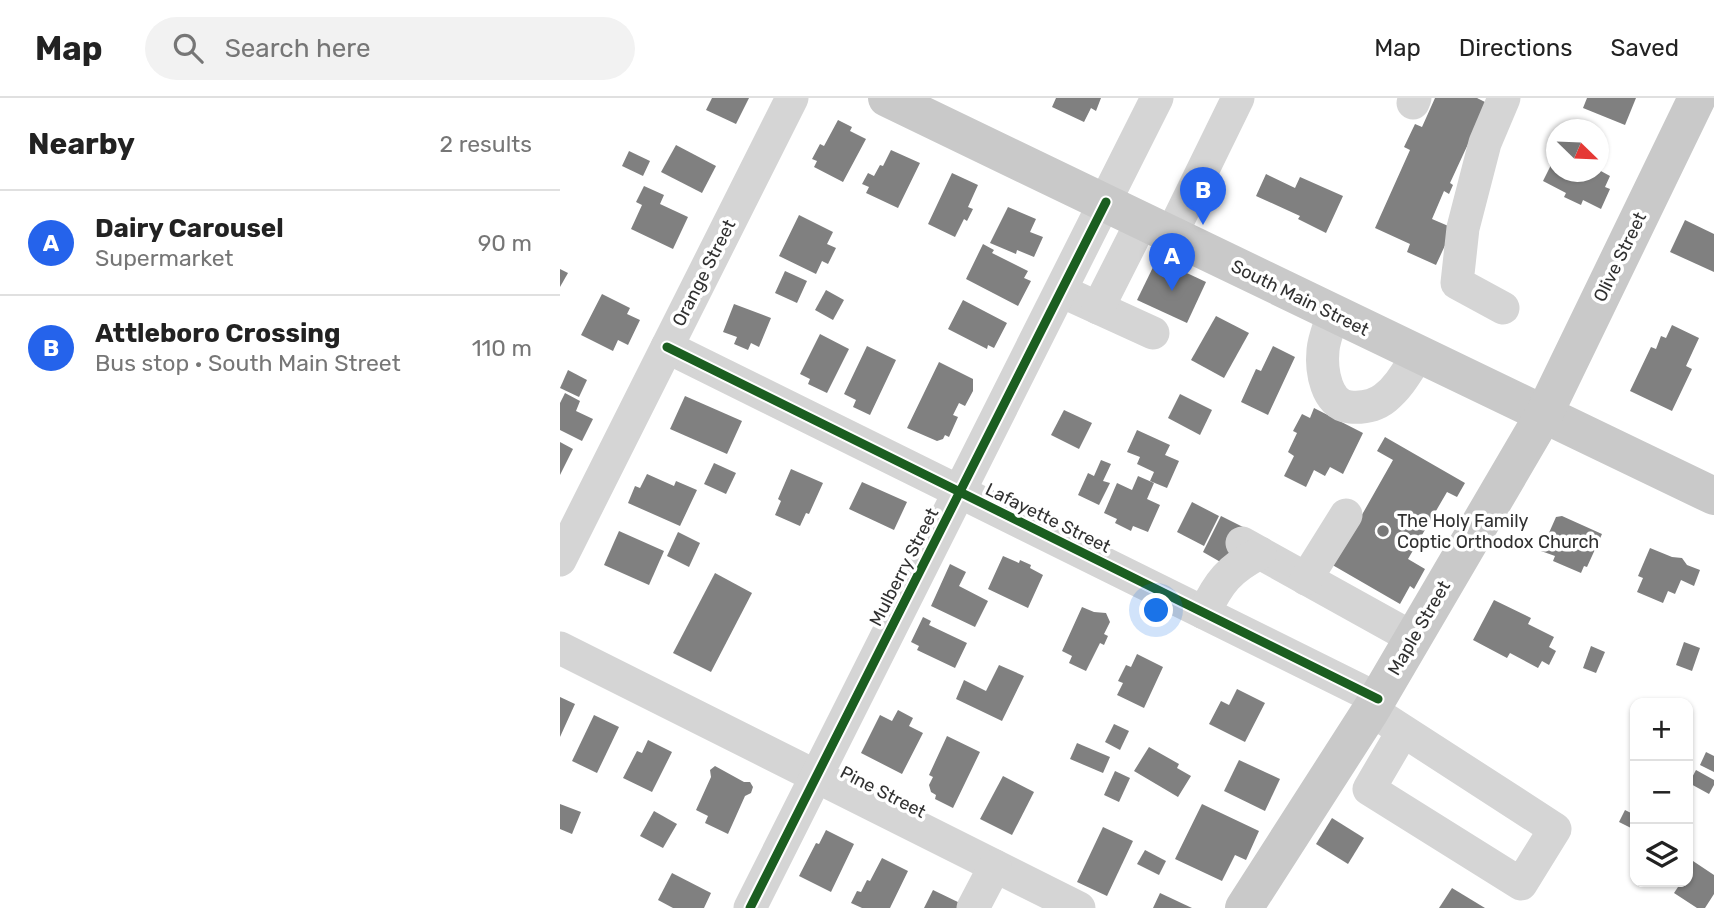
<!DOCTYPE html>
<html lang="en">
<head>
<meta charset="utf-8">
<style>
  :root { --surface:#fff; --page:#f2f2f2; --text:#222; --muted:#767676; --line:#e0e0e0; --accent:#2563eb }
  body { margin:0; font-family:Rubik,sans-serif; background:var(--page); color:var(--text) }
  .controls { position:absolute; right:21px; bottom:21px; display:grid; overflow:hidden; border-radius:14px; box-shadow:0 2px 5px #0004 }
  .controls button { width:63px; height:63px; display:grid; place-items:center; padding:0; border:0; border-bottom:2px solid var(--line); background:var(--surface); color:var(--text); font:35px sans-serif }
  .compass { position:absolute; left:986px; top:21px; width:63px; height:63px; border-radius:50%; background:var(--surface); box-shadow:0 2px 5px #0004; rotate:113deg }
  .you { position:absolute; left:597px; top:513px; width:24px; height:24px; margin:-18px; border:5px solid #fff; border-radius:50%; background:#1a73e8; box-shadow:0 0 0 10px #1a73e833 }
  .badge { display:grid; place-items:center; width:46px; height:46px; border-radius:50%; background:var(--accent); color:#fff; font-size:23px; font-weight:700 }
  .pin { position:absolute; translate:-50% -58px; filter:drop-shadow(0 2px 4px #0008) }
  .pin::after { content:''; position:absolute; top:37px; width:24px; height:21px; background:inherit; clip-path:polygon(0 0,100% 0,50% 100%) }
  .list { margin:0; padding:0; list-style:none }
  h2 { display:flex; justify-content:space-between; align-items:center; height:91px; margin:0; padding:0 28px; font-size:30px }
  h2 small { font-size:23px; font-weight:400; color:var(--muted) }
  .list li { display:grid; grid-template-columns:46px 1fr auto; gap:21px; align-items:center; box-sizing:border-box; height:105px; padding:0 28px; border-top:2px solid var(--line) }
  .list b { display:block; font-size:26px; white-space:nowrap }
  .list p { margin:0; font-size:23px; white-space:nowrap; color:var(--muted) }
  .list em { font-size:23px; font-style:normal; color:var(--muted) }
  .icon { flex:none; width:38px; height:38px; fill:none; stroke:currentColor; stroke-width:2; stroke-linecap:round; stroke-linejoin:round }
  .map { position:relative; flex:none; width:1154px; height:810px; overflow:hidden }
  header { display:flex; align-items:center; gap:42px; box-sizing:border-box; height:98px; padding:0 35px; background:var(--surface); border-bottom:2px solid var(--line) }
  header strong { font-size:33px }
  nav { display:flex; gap:38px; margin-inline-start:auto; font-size:24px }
  .search { width:490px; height:63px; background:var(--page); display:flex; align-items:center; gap:18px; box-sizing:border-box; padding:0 24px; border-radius:38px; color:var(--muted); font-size:26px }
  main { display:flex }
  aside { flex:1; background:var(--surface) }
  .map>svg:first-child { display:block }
</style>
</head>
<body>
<header>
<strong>Map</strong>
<div class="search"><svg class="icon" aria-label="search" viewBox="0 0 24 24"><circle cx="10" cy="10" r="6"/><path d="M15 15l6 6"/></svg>Search here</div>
<nav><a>Map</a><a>Directions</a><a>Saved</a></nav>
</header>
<main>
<aside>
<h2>Nearby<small>2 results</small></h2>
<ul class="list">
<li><span class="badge">A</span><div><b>Dairy Carousel</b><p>Supermarket</p></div><em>90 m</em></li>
<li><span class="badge">B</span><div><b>Attleboro Crossing</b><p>Bus stop · South Main Street</p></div><em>110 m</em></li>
</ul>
</aside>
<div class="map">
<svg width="1154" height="810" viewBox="0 0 1154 810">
  <rect width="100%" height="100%" fill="#fff"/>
  <g fill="#808080">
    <polygon points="152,0 189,0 176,26 146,12"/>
    <polygon points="496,0 541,0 536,13 531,10 524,24 492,9"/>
    <polygon points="875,0 917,0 927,5 890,85 893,87 889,96 884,93 872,121 893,130 876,167 847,154 850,146 815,130 850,52 844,49 855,26 862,29"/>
    <polygon points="1027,0 1076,0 1065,27 1023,10"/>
    <polygon points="278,22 292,29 290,33 306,41 283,84 254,69 257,63 252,61 260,46 264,48"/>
    <polygon points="116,47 156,68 142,95 101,74"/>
    <polygon points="331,52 360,65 338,110 306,95 309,89 302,86 308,75 314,78 320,67 323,68"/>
    <polygon points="69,53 90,63 83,78 62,68"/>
    <polygon points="996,57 996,74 1039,74 1039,72 1050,78 1045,89 1050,91 1041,111 1023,102 1021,107 1004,99 1006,95 983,83"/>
    <polygon points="392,75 418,87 408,109 413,111 407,123 404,121 395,139 368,126"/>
    <polygon points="706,76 735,90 740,79 783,98 766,135 738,121 740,118 696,98"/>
    <polygon points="84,88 104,97 100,106 128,119 113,151 71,131 82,107 76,104"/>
    <polygon points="448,109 476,121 470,134 483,139 474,159 457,152 456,156 430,145"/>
    <polygon points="239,117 273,134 267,146 276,150 268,166 262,163 256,176 219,158"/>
    <polygon points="1125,122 1154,136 1154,174 1110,154"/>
    <polygon points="423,146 434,152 432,155 468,173 464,180 471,183 458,208 406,181"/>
    <polygon points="597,161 646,184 627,225 577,202"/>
    <polygon points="0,171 8,175 0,189"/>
    <polygon points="225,173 247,183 237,205 215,195"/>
    <polygon points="266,192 284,202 273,222 255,212"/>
    <polygon points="42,196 70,210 67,216 80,222 68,247 58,242 53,253 21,237"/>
    <polygon points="403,202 447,225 434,250 428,247 427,251 388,231"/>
    <polygon points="174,206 211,220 199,249 191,245 188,252 174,246 177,239 163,234"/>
    <polygon points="656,218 689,235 664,280 631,262"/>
    <polygon points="1112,227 1139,240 1126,268 1132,271 1112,313 1070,293 1091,249 1096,251 1101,238 1106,240"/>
    <polygon points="260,236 289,251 267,295 248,286 250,281 240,276"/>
    <polygon points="307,248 336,262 310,317 293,309 296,302 284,296"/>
    <polygon points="713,248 735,259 708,317 681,304 696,271 701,273"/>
    <polygon points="379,264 413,281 413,293 405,308 399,305 393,317 398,319 389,339 385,337 383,341 377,343 347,330"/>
    <polygon points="8,272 27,282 19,299 0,290"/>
    <polygon points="5,295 20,303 16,313 33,321 22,343 0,332 0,305"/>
    <polygon points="620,296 652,312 640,337 608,320"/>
    <polygon points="125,298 182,323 167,356 110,331"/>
    <polygon points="754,310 803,335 783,376 770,369 765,378 754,372 746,389 724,378 734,358 728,354 737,335 733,333 742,316 750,320"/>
    <polygon points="504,312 532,325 519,351 491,337"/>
    <polygon points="577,332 610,347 605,357 619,363 607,390 590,383 594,374 577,366 580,359 567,354"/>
    <polygon points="825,339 905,385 897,399 887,394 848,461 865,471 854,491 850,488 840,506 769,465 799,422 833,362 817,353"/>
    <polygon points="0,344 13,351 0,377"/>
    <polygon points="541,362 551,366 543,383 550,385 539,407 518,397 528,375 534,378"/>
    <polygon points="154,365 176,375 166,396 144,386"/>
    <polygon points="231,371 263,385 249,416 246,415 240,428 215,417 221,403 218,401"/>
    <polygon points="87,376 114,388 116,383 137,392 120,428 68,405 75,388 80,390"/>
    <polygon points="578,378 594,385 587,401 600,407 588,434 573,428 571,433 555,425 557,421 544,415 557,385 572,392"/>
    <polygon points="302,384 347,404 334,432 289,411"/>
    <polygon points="632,404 659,418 644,448 617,434"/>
    <polygon points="661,418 683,429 664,466 643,454"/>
    <polygon points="1002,418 1042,436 1027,469 1024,468 1021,475 993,463 995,458 981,453 996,419"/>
    <polygon points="59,433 104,453 89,487 44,467"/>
    <polygon points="118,434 140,445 129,469 107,458"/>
    <polygon points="1090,450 1112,459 1122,460 1127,467 1140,472 1134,488 1121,482 1115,496 1108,493 1103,505 1077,494 1083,480 1078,478"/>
    <polygon points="443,458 459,465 460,462 471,467 470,470 483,477 468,510 428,491"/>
    <polygon points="390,466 406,474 399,488 428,503 415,529 371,508"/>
    <polygon points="155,475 192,495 151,574 113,555"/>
    <polygon points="934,502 971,520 968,526 994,539 989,549 996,553 989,567 982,563 978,570 950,555 947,560 913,542"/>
    <polygon points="522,509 534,514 546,515 550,524 544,536 548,538 544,547 540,545 526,573 509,565 512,558 502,553"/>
    <polygon points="363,519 371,523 369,527 407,545 395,570 357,552 359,548 351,544"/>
    <polygon points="1124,544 1140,550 1132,573 1116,567"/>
    <polygon points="1031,548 1045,554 1036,575 1023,570"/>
    <polygon points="577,556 603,569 584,610 557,597 563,585 558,583 566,567 571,569"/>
    <polygon points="439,567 464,578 442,623 396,601 404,582 426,593"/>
    <polygon points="677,591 705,605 685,644 649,626 661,603 669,607"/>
    <polygon points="0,599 15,606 0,639"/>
    <polygon points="338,612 353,620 349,628 363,635 342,676 301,655 320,617 332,623"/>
    <polygon points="34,617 59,629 37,675 12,663"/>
    <polygon points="554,626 569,633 560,652 545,644"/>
    <polygon points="387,638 420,654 393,710 375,701 376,697 371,694 369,687 373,679 369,677"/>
    <polygon points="88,642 112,654 92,694 63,680 77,653 82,655"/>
    <polygon points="517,645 550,659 543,675 510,661"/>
    <polygon points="589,649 619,666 617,670 631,678 618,699 574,673"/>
    <polygon points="1146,654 1154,658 1154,674 1140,667"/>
    <polygon points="679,662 720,681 705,713 664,693"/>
    <polygon points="155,668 184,684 190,684 193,689 191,695 185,698 168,736 145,725 148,718 136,712 151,679 150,672"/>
    <polygon points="1136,672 1154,682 1154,687 1149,696 1129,685"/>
    <polygon points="555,673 570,680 559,704 544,697"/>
    <polygon points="443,678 474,694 452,737 420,721"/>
    <polygon points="0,706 21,714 12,736 0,731"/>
    <polygon points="642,706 699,733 686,762 675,757 662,783 615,761"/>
    <polygon points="1065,712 1075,717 1071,730 1059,724"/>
    <polygon points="94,713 117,726 103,750 80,738"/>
    <polygon points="772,720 804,740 788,766 756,746"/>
    <polygon points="543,729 573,743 547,798 517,784"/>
    <polygon points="266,732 294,746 271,794 239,778 256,745 259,746"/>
    <polygon points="585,752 606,763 599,777 577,766"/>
    <polygon points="322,760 348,773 330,810 302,810 291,805 297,793 301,794 307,782 310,783"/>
    <polygon points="1133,763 1154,777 1154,796 1145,810 1137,810 1114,795 1118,789 1110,784 1128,784 1128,771"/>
    <polygon points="112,775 151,795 144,810 113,810 98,802"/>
    <polygon points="892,790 925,810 879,810"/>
    <polygon points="373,792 402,806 400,810 364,810"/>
    <polygon points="600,795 632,810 593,810"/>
  </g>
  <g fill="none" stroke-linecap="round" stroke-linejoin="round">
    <g stroke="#d5d5d5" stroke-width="33">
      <polyline points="853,5 855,0"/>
      <polyline points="611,137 678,0"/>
      <polyline points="501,193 593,235"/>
      <polyline points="538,210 582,123"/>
      <polyline points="943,210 897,185 903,130 925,45 944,0"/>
      <path d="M 773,216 C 770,227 764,240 763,252 C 761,272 766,307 790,309 C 803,310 815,308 825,300 C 840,288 848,272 858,257"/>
      <polyline points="107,249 818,601"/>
      <polyline points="682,445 853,540"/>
      <polyline points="0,462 232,0"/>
      <polyline points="746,481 786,417"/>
      <path d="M 644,515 C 659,484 669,471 700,455"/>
      <polyline points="0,550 519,810"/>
      <polyline points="811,612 995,731 961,786 809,691 843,633"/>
      <polyline points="190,810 597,0"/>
      <polyline points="413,810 435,768"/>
    </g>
    <g stroke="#c9c9c9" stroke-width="38">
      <polyline points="327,0 1154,398"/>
      <polyline points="684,810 811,612 983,318 1137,0"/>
    </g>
    <defs>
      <g id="cycleway">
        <polyline points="107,249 818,601"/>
        <polyline points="190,810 546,104"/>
      </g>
    </defs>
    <use href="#cycleway" stroke="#fff" stroke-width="13"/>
    <use href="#cycleway" stroke="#1b5e20" stroke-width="9"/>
  </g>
  <circle fill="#797979" stroke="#fff" stroke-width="2.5" cx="823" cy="433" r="7"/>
  <g text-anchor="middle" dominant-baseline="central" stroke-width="7" stroke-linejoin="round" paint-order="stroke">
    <g font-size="18" fill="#313131" stroke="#fff">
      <text transform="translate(1060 159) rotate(-64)">Olive Street</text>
      <text transform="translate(144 175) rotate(-63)">Orange Street</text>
      <text transform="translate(740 200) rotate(26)">South Main Street</text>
      <text transform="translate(488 420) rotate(26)">Lafayette Street</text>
      <text transform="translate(344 469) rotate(-63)">Mulberry Street</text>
      <text transform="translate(859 530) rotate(-60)">Maple Street</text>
      <text transform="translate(323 694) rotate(27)">Pine Street</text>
    </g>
    <g font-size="18" fill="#313131" stroke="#fff" text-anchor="start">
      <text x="837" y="423">The Holy Family<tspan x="837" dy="21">Coptic Orthodox Church</tspan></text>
    </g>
  </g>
</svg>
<div class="controls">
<button>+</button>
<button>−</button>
<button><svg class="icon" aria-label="layers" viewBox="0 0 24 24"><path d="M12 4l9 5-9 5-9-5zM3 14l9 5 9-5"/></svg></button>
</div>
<svg class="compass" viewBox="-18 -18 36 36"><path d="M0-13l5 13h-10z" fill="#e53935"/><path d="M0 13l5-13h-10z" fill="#767676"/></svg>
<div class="you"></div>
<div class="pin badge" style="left:612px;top:193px">A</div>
<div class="pin badge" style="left:643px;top:127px">B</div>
</div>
</main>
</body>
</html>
